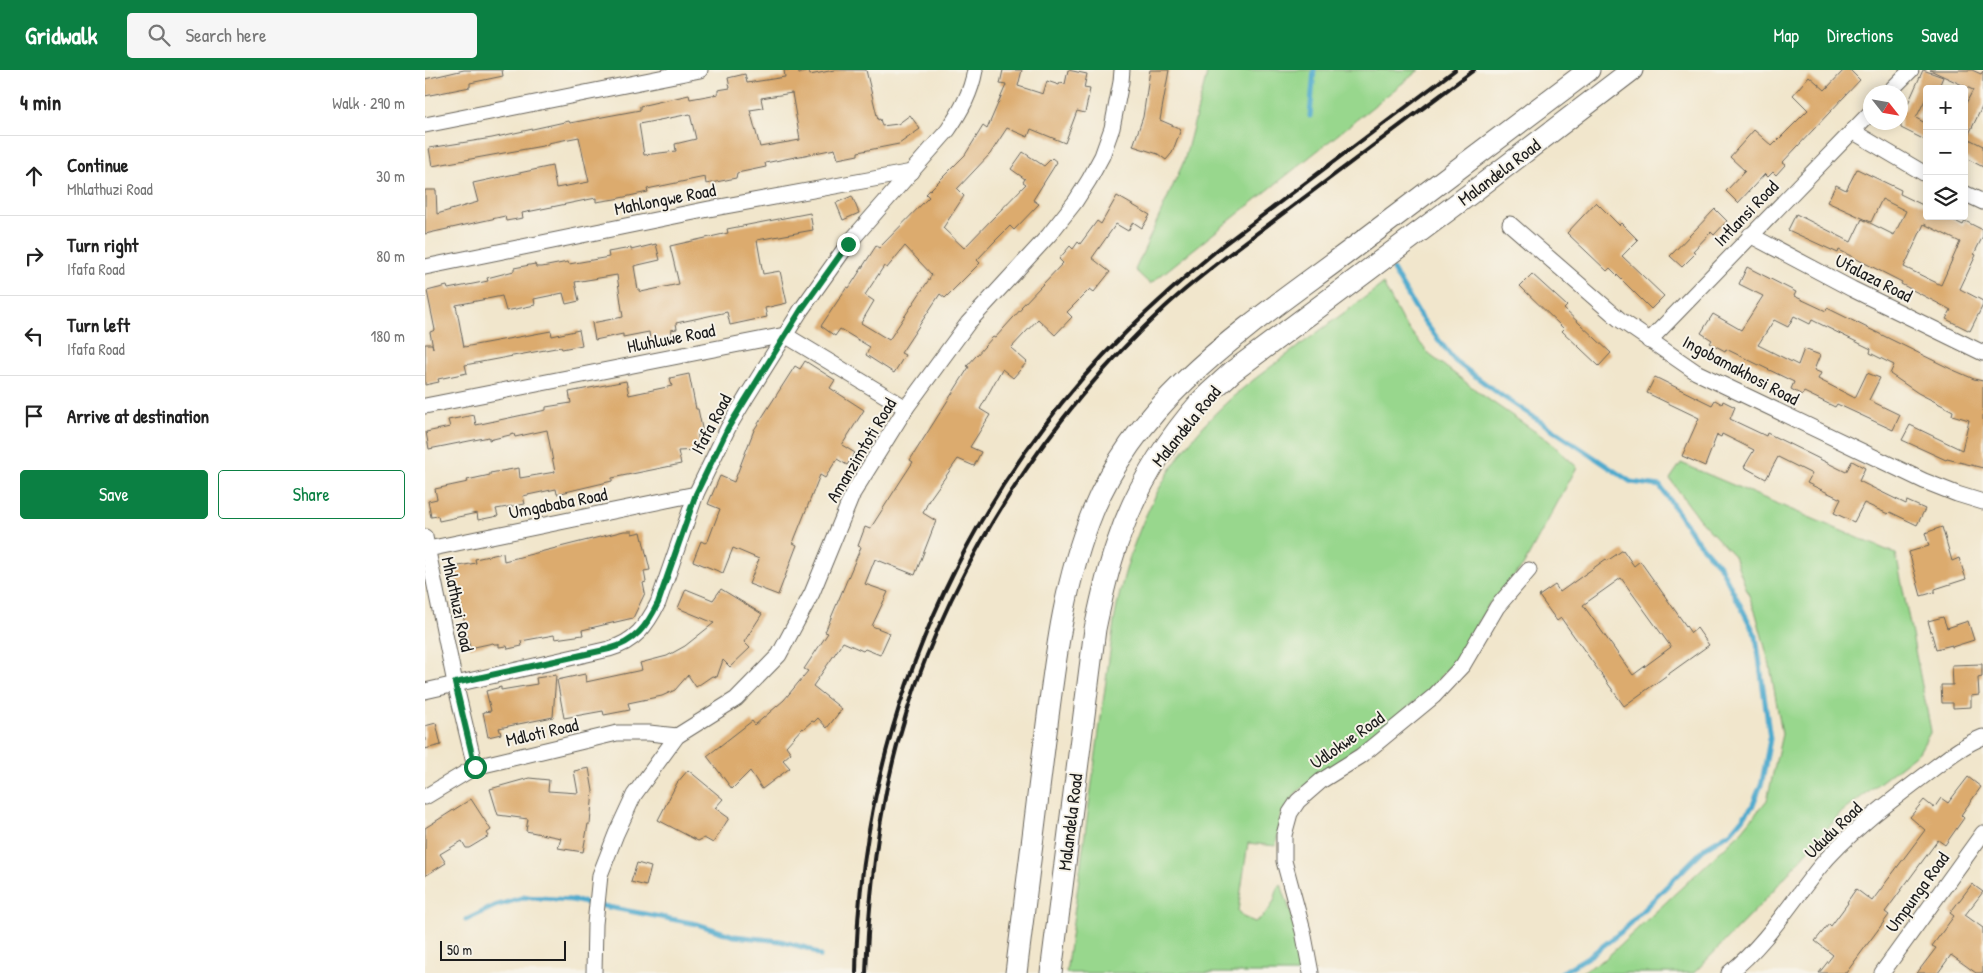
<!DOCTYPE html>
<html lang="en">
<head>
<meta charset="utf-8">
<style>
  :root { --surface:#fff; --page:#f6f6f6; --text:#222; --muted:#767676; --line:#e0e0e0; --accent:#0b8043 }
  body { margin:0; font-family:"Patrick Hand",sans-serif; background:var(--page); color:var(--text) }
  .controls { position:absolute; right:15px; top:15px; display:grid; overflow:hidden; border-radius:5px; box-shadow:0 2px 12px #0003 }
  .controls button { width:45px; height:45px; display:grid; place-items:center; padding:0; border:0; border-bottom:1px solid var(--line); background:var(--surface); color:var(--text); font:25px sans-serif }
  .compass { position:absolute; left:1438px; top:15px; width:45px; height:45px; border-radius:50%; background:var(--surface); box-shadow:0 2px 12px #0003; rotate:121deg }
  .scale { position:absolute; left:15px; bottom:12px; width:126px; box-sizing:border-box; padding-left:5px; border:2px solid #1c1c1c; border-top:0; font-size:14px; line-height:18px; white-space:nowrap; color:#1c1c1c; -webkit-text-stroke:4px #f7f3e8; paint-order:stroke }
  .stop { position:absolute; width:15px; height:15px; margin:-11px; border:4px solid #0b8043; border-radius:50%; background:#fff }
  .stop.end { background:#0b8043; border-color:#fff; box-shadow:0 1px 5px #0008 }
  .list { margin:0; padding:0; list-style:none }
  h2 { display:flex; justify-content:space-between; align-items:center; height:65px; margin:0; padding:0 20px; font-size:21px }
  h2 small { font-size:16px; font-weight:400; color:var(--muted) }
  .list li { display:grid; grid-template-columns:32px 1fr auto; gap:15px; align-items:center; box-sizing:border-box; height:80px; padding:0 20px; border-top:1px solid var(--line) }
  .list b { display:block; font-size:19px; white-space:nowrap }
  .list p { margin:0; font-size:16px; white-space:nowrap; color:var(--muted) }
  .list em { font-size:16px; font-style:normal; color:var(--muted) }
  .actions { display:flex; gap:10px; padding:15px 20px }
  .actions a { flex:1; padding:11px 0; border:1px solid var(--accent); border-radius:5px; text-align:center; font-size:18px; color:var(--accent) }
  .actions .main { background:var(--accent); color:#fff }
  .icon { flex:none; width:28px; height:28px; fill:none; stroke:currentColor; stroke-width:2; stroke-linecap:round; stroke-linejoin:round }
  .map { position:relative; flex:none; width:1558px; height:903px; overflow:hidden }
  header { display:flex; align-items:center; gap:30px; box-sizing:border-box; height:70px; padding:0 25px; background:var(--accent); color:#fff }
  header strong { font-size:24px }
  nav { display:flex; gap:28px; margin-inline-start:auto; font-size:18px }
  .search { width:350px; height:45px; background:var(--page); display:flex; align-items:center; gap:12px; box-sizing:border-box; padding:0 18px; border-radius:5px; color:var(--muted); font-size:19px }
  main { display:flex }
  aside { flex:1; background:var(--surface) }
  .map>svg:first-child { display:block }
</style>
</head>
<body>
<header>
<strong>Gridwalk</strong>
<div class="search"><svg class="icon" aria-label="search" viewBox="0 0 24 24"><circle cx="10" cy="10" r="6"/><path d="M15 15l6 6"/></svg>Search here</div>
<nav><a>Map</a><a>Directions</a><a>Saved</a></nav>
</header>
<main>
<aside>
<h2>4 min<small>Walk · 290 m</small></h2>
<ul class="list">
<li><svg class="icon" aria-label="ahead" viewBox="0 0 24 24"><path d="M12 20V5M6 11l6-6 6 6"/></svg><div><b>Continue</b><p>Mhlathuzi Road</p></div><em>30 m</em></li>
<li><svg class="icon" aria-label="right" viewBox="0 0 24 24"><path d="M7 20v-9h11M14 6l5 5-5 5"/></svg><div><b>Turn right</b><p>Ifafa Road</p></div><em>80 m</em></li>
<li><svg class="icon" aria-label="left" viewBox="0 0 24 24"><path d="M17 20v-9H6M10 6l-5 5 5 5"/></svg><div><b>Turn left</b><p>Ifafa Road</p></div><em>180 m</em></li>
<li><svg class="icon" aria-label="arrive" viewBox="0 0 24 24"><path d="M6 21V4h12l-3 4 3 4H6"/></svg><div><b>Arrive at destination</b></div></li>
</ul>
<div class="actions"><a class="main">Save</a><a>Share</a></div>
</aside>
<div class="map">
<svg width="1558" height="903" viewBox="0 0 1558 903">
  <rect width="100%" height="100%" fill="#f7f3e8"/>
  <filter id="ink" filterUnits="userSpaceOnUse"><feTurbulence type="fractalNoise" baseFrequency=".02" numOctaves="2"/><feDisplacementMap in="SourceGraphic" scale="10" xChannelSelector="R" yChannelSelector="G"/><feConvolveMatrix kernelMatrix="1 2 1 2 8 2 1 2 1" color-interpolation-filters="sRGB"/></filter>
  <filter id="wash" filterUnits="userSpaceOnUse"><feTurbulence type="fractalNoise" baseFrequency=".0096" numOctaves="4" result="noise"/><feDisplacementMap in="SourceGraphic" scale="20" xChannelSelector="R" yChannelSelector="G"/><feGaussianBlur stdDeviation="1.12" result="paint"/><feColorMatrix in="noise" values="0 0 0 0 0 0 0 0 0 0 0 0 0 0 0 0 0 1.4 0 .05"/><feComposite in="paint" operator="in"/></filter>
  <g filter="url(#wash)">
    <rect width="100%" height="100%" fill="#f1e6cc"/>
    <g fill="#98d78d" stroke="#5a7a54">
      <polygon points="783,0 994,0 725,214 710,200 759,91"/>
      <path d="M 958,214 L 978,252 L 1005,285 L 1060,327 L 1124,371 L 1152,397 L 1098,496 L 1064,534 L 1034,586 L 1002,622 L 955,660 L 872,722 L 856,745 L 851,776 L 823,773 L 813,841 L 818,847 L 830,852 C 838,847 843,842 848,833 C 851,827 851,819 856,814 C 865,842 879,874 878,903 L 641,903 L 689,552 C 703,469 738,391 801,333 C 820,315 842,300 863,284 C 895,261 926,237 958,214 Z"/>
      <polygon points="1256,393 1471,484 1506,661 1494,682 1417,742 1338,832 1269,903 1155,903 1180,889 1315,763 1342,730 1357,664 1345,596 1331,544 1309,486 1274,449 1245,409"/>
    </g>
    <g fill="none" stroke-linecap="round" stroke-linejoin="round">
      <g stroke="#50aacd" stroke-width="5">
        <polyline points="885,46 889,0"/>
        <polyline points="968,200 995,246 1030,291 1077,326 1206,412 1235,416 1270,468 1296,498 1331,566 1345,669 1337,712 1327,737 1306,762 1281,777 1196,862 1166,885 1136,903"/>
        <polyline points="41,850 70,836 100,827 146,830 272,854 309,866 355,871 385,879 395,886"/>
      </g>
    </g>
    <g id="blocks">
      <g fill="#dcab6e" fill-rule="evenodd">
        <polygon points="39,0 77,0 78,6 45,13 45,17 0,26 0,9"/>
        <path d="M 359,0 L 373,0 L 374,4 L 384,1 L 385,5 L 409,0 L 441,0 L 453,50 L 455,49 L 457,56 L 473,54 L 485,45 L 495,59 L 474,74 L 433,82 L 433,85 L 413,89 L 410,79 L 340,93 L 341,97 L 312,103 L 311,108 L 281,114 L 280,107 L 222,119 L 223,122 L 190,129 L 171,132 L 171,128 L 97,143 L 98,148 L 81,151 L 80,146 L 0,164 L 0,120 L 11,120 L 12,144 L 53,132 L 48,113 L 127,96 L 131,118 L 164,112 L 154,67 L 123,73 L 123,75 L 7,96 L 4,78 L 67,68 L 144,51 L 145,53 L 215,40 L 215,36 L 264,25 L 265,29 L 293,24 L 293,20 L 305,18 L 303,8 L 320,4 L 322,13 L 360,7 ZM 367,23 L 375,70 L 335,77 L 325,40 L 338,38 L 336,28 ZM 265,44 L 271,69 L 250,74 L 251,81 L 219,85 L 214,54 Z"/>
        <path d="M 578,0 L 597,0 L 593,16 L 618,24 L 622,11 L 634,15 L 635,13 L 640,14 L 643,0 L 662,4 L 659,18 L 665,19 L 660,43 L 652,41 L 640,73 L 606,59 L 603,67 L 582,58 L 565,84 L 532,119 L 539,126 L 518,158 L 539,178 L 601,114 L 598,112 L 600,109 L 586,99 L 598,82 L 619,96 L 627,88 L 632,92 L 608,130 L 614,134 L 589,160 L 585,156 L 570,171 L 552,190 L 555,193 L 520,228 L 515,224 L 476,283 L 480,285 L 469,303 L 441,285 L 445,277 L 415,259 L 410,266 L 396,256 L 422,217 L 424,218 L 451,176 L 454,178 L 504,127 L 501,124 L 540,85 L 558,56 L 562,59 L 581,15 L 575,14 ZM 480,176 L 507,205 L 464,270 L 436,253 L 449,231 L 440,225 L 459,196 L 462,198 Z"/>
        <polygon points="725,0 744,0 735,50 756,59 747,83 741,90 733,84 708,76 718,47"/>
        <polygon points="1419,0 1425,0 1435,10 1357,93 1360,95 1351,105 1348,102 1343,107 1340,104 1313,133 1301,121 1320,101 1305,87 1329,60 1347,76 1383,40 1368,25 1384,6 1400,20"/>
        <polygon points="1498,0 1518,7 1513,19 1502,19 1502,26 1491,48 1502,54 1502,71 1476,58 1476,38 1480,40"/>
        <polygon points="1505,0 1547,0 1556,4 1558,1 1558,35 1542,68 1558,76 1558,97 1539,87 1539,37 1548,20"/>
        <path d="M 1432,99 L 1476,120 L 1475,124 L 1502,137 L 1502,146 L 1520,146 L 1538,155 L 1540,151 L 1558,160 L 1558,166 L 1549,184 L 1551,185 L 1535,219 L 1558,231 L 1558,235 L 1545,261 L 1521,249 L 1526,240 L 1476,214 L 1477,212 L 1414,180 L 1413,183 L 1363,160 L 1371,144 L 1426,172 L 1437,149 L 1469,165 L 1481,141 L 1457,129 L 1446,152 L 1402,132 L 1411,115 L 1421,120 ZM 1499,154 L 1535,172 L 1516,215 L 1479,197 Z"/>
        <polygon points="427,126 434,143 418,150 411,133"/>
        <polygon points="692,126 725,145 717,158 708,152 703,161 691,154 667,188 685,202 669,222 665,219 642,242 647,247 630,265 613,249 586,278 602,292 588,308 577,299 555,339 565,345 545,377 556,382 549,396 533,389 504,430 498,443 511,451 490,505 450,489 440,514 463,522 447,556 465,563 455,585 440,579 438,581 418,572 388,616 417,639 402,658 393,648 389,652 387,651 378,659 377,658 361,676 366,683 358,690 365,698 337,719 325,701 307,719 282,686 327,651 330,655 359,630 383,601 379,599 403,563 400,562 436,477 433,476 440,457 445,459 475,412 488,392 485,390 544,297 542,296 568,267 570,268 597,238 596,237 638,193 634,189 645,176 648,179 653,172 655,174 672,151 676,154"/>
        <polygon points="1171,132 1194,155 1196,153 1213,170 1197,186 1239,226 1226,239 1185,198 1182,201 1142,163"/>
        <polygon points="1290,139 1302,151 1289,165 1286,162 1268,181 1271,183 1257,197 1245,186"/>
        <polygon points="385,143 388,160 332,170 338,204 355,201 362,233 340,238 342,247 305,255 302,242 251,253 252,259 246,260 248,265 225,270 224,262 198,267 198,264 170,270 167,253 198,247 192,205 150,212 154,231 141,234 138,223 109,229 110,235 81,241 77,226 31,235 39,277 126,261 127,266 154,260 157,275 137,279 136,277 40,295 42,303 13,309 14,312 0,315 0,274 7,274 8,278 5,262 10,260 2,221 22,216 23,219 63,211 62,208 89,201 89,198 110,194 111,197 117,197 143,192 144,194 184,187 183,182 206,178 206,180 231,174 235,190 209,196 213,220 215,220 216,222 254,214 245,176 303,163 302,159"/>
        <polygon points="1322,197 1371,222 1369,226 1401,241 1402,238 1526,299 1549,309 1558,311 1558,398 1522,389 1521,390 1477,370 1485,355 1537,380 1544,350 1527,345 1528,341 1493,323 1465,304 1469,295 1445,283 1446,279 1387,250 1385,254 1369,246 1363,257 1349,250 1333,275 1373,295 1379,279 1395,285 1389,300 1396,303 1393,309 1430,328 1442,303 1455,308 1444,330 1475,345 1468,360 1412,334 1410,337 1379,322 1377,325 1366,319 1369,312 1301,279 1300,281 1285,273 1287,270 1276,263 1288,244 1316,260 1338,226 1314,214"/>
        <polygon points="1107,204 1142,236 1139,239 1186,283 1174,296 1137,261 1139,259 1095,216"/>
        <polygon points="380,291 410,310 405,318 439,340 417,375 430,383 422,395 412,389 400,408 395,405 368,473 372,475 353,525 324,514 334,489 308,478 298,503 268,491 276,471 280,473 283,471 295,439 283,434 295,406 309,412 329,360 370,296 375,299"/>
        <polygon points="264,304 271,339 273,339 278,363 273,364 273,380 253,381 256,394 187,408 187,411 132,424 131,419 98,426 100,434 71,439 73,446 53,450 52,443 14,451 13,446 6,447 3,431 12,429 10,419 43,412 42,410 65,405 65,403 94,398 95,408 130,402 122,360 90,367 89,364 64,370 64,367 4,379 1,362 25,357 23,350 49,345 51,355 121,340 121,337 146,333 144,322 201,311 204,325 247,316 245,308"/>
        <polygon points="1230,307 1287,335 1290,330 1297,334 1298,331 1310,337 1305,349 1341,366 1342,363 1421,402 1427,391 1440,398 1434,411 1481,434 1482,431 1500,439 1492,455 1465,442 1463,444 1439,433 1429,452 1409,443 1416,429 1382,413 1387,404 1353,387 1341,409 1319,397 1329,380 1297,364 1296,367 1292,365 1280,396 1257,386 1274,348 1222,323"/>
        <polygon points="1517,457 1527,491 1534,488 1541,509 1510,519 1510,522 1496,526 1484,482 1504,476 1500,463"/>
        <polygon points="199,461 207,461 207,464 216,462 225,500 219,501 221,512 218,513 220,523 208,548 157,560 158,565 130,569 129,565 96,571 97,576 83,579 82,576 74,577 74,574 69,574 68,573 45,578 28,497 51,493 50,489 78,483 79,491"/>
        <path d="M 1198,480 L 1209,496 L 1215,491 L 1266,563 L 1272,558 L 1284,575 L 1199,636 L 1136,548 L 1132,551 L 1114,526 L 1130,515 L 1135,522 L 1181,489 L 1182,491 ZM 1196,508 L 1246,577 L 1208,605 L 1158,535 Z"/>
        <polygon points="261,519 288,530 296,519 337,544 319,572 325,578 305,597 298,590 292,607 287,606 271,617 263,605 250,620 237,626 203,633 205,640 179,645 178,641 139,648 132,610 160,604 161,612 217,600 215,593 242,586 260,576 289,553 253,538"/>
        <polygon points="1518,547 1522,558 1543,551 1549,570 1527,577 1527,575 1511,579 1503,551"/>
        <polygon points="1557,594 1557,607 1553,608 1554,625 1546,626 1546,637 1528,638 1528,633 1517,633 1516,615 1528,615 1527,595"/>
        <polygon points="131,605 128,647 74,658 76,664 63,667 58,642 66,641 61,621 76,617 76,620 112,614 111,608"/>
        <polygon points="11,653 16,675 0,679 0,656"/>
        <polygon points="164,698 168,721 165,754 163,754 158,782 133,778 136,768 101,761 103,749 73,745 65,719 104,708 124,710 123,721 153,723 149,701"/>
        <polygon points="263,700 298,729 290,738 304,748 288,773 279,768 273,771 233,750 252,713"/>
        <polygon points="1543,707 1556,717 1536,745 1539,748 1520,775 1513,770 1460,842 1464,845 1421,903 1394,903 1408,885 1390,871 1404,854 1406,856 1423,833 1422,832 1431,819 1447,831 1500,760 1485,747 1499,730 1509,738 1516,728 1523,733"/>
        <polygon points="46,729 66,760 62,763 64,766 44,778 41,778 37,771 15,784 21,793 0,806 0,758"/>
        <polygon points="212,793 226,797 221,816 206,812"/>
        <polygon points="1547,814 1558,822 1540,845 1558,858 1558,903 1551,903 1526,885 1513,903 1492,903 1511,878 1507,876 1529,846 1525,843"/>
      </g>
    </g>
  </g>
  <g filter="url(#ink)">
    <use href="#blocks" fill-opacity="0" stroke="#67635a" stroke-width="1"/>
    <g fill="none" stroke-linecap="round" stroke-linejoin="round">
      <defs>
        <g id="minor">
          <polyline points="1464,22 1486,0"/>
          <polyline points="0,55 275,0"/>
          <polyline points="1427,61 1502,105"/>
          <polyline points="1539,123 1558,132"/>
          <polyline points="1085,154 1194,249 1271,302 1499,411 1532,424 1558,432"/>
          <polyline points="1325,165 1427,219 1558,283"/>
          <polyline points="0,197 284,139 487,102"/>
          <polyline points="1224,271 1446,42"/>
          <polyline points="0,336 360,265 481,338"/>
          <polyline points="0,467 30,613 50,697"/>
          <polyline points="3,479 271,424"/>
          <path d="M 0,621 L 184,579 C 210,572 222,555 233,533 L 271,424 L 303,358 L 322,326 L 376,240 L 423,174 L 523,60 C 536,41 546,23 550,0"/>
          <polyline points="0,727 50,697 192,663 224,663 252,666"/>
          <polyline points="169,903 170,854 175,805 191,764 209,725 252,666 311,629 354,585 387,523 428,423 481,338 543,253 624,165 650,132 664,110 677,86 687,58 696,12 697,0"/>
          <polyline points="886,903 878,861 859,791 859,765 865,743 873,731 896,711 936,686 1009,626 1038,595 1072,537 1104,500"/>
          <path d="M 1304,903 C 1340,875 1365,834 1393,799 C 1422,763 1467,730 1504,702 C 1521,689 1538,675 1558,667"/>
          <polyline points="1457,903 1558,763"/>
        </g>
        <g id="secondary">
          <path d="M 591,903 C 601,825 610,748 620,670 C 630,592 638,514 668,441 C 717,321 832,251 931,176 C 1008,117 1086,59 1164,0"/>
          <path d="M 626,903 L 670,559 C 676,530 682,502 692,474 C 709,422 740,372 776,331 C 785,321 797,312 807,302 L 1045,124 L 1207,0"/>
        </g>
      </defs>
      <use href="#minor" stroke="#67635a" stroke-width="17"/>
      <use href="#secondary" stroke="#67635a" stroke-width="23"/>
      <use href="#minor" stroke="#fff" stroke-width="15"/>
      <use href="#secondary" stroke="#fff" stroke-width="21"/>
      <g stroke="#1c1c1c" stroke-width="4">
        <path d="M 431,903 C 433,707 501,513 619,356 C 669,288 732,230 797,176 L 1030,0"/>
        <path d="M 441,903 C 443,853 447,804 455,755 C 486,560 597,371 740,237 C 775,205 814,177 852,148 C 917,99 983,49 1049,0"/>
      </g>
    </g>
  </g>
  <g fill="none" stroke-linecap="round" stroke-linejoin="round" filter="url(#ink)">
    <path stroke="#0b8043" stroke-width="6" d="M 50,697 L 30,613 L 184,579 C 210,572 222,556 233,533 L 271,424 L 303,358 L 376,240 L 423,174"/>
  </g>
  <g text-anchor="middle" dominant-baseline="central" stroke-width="4" stroke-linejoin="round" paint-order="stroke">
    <g font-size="18" fill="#1c1c1c" stroke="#f7f3e8">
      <text transform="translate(1074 102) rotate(-37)">Malandela Road</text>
      <text transform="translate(240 129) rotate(-11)">Mahlongwe Road</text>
      <text transform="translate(1321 143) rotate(-46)">Intlansi Road</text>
      <text transform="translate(1449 208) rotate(27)">Ufalaza Road</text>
      <text transform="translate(246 268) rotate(-11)">Hluhluwe Road</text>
      <text transform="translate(1316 300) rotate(28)">Ingobamakhosi Road</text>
      <text transform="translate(286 354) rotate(-62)">Ifafa Road</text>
      <text transform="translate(761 356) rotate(-51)">Malandela Road</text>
      <text transform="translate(436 380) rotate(-59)">Amanzimtoti Road</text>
      <text transform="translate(133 433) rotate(-11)">Umgababa Road</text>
      <text transform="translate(33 534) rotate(78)">Mhlathuzi Road</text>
      <text transform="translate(117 662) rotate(-13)">Mdloti Road</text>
      <text transform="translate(922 670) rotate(-35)">Udlokwe Road</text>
      <text transform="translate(645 752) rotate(-83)">Malandela Road</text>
      <text transform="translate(1408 760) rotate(-44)">Ududu Road</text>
      <text transform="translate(1492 822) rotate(-54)">Umpunga Road</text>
    </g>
  </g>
</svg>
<div class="controls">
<button>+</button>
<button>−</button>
<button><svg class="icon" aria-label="layers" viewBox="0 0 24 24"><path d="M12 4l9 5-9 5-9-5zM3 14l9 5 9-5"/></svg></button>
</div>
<svg class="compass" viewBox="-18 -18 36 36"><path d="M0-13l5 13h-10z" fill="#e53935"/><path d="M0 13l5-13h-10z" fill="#767676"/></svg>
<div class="scale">50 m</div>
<div class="stop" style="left:50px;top:697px"></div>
<div class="stop end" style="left:423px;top:174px"></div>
</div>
</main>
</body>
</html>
